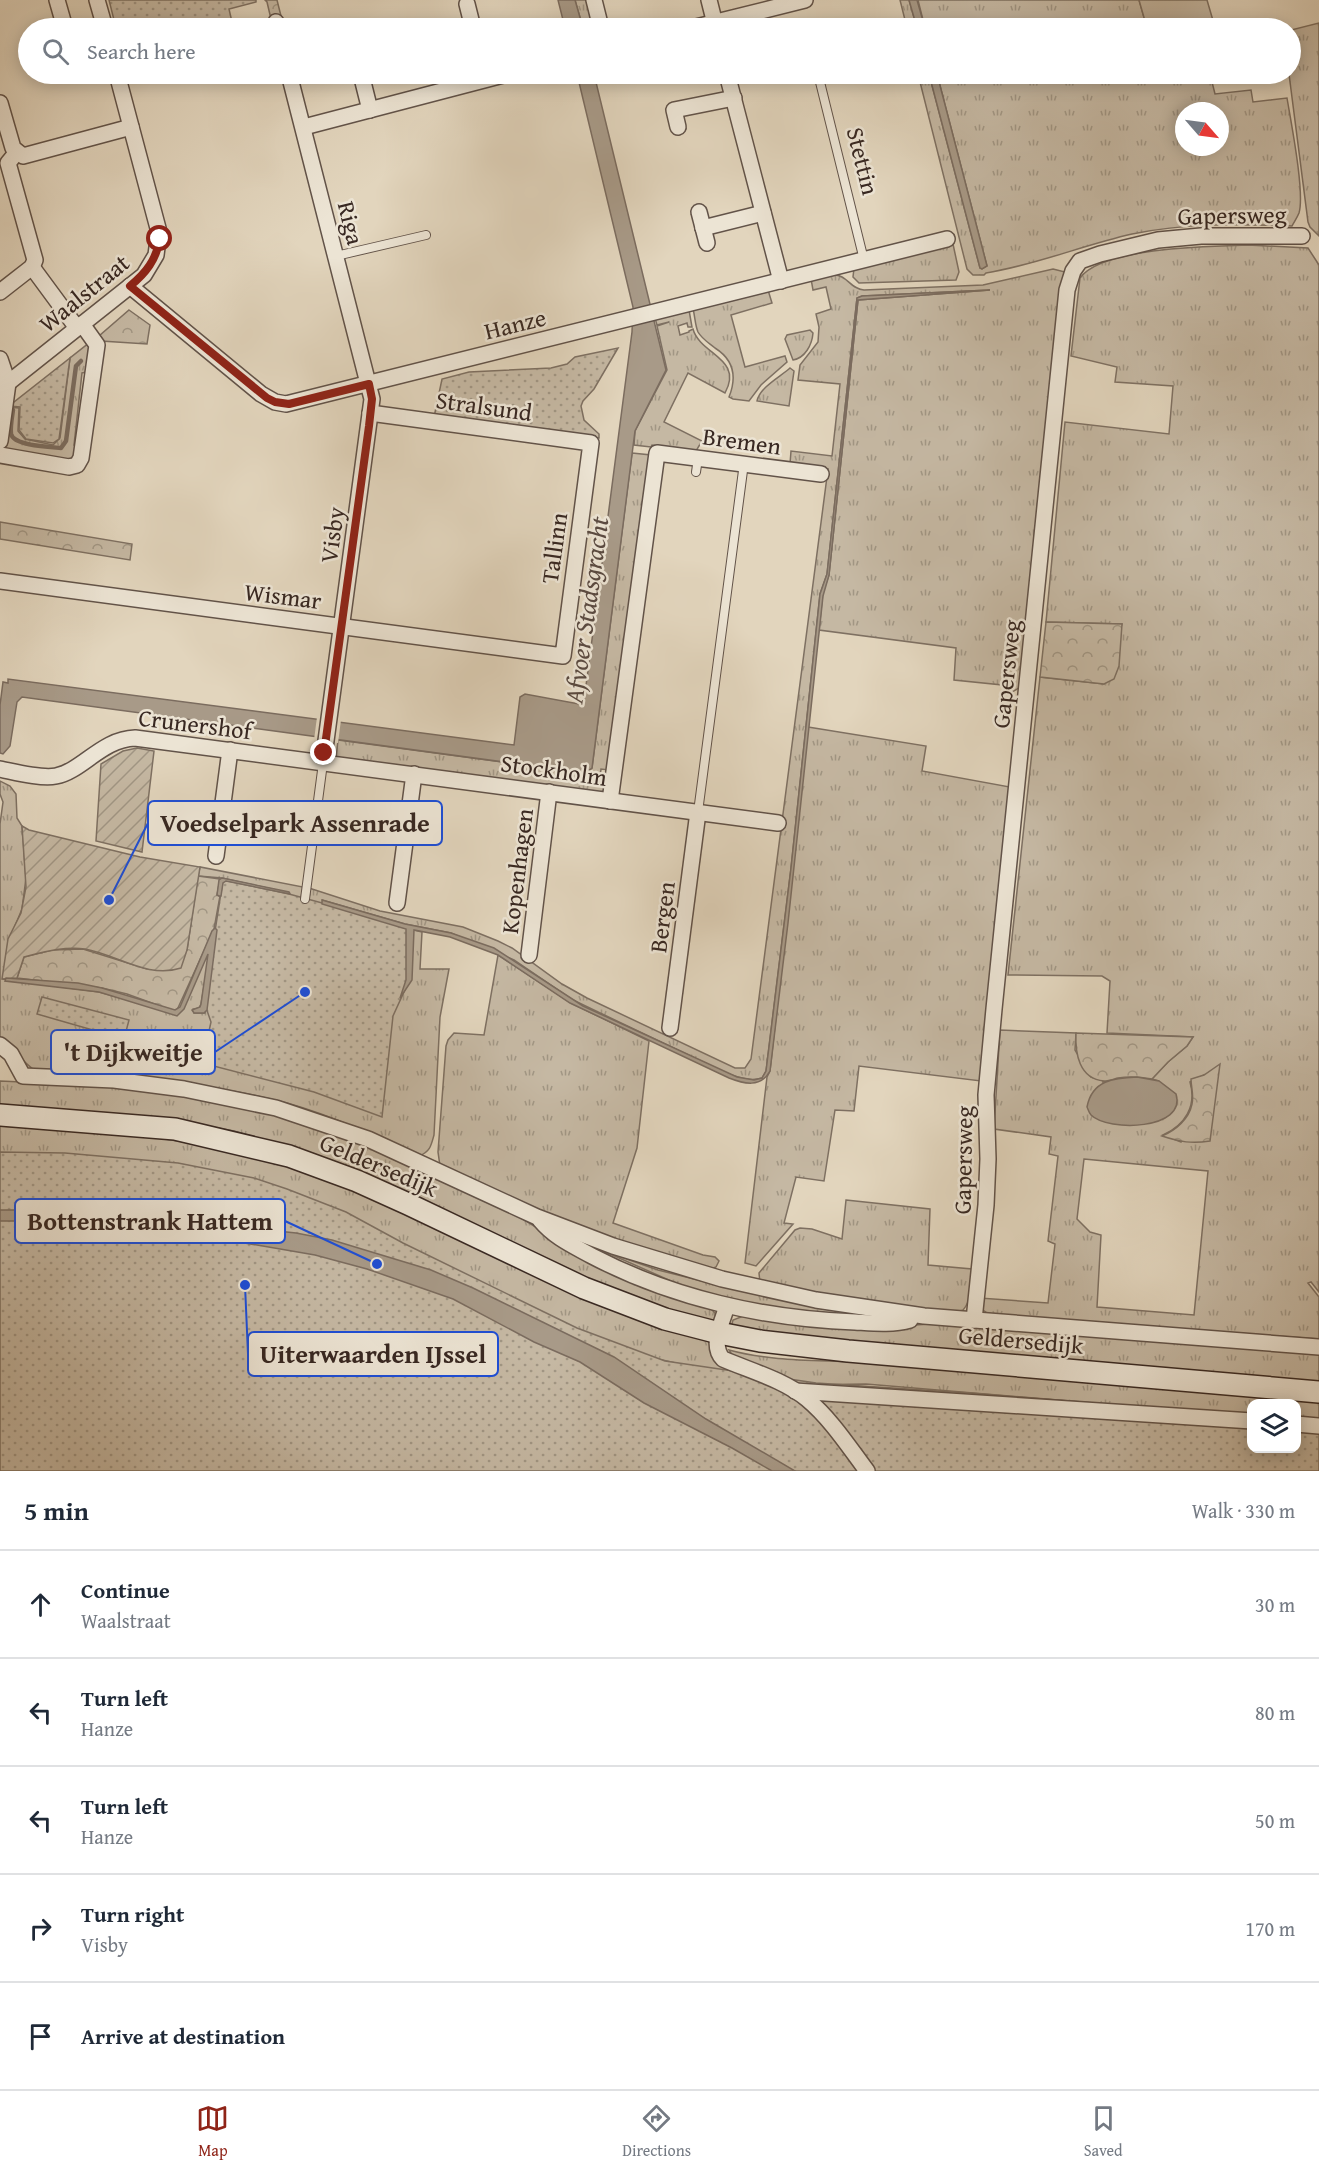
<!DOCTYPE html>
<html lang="en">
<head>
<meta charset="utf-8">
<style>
  :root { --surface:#fff; --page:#f6f6f7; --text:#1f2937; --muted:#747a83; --line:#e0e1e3; --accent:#8f2418 }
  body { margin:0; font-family:"Gentium Book Plus",serif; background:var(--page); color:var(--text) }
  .controls { position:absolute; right:18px; bottom:18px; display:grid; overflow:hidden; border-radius:12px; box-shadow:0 3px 15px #0003 }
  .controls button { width:54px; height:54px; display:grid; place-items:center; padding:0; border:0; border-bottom:2px solid var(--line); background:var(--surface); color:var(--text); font:30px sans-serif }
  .compass { position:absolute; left:1175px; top:102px; width:54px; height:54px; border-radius:50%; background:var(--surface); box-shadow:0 3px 15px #0003; rotate:118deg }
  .stop { position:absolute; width:18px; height:18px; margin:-14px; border:4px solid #8f2418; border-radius:50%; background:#fff }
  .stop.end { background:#8f2418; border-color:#fff; box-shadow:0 2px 6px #0008 }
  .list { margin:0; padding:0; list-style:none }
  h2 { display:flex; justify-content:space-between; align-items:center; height:78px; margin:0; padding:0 24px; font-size:26px }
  h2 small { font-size:20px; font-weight:400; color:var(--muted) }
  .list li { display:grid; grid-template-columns:39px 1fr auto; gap:18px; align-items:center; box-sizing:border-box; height:108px; padding:0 24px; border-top:2px solid var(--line) }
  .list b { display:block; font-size:22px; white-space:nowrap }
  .list p { margin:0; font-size:20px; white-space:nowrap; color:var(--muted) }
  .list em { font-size:20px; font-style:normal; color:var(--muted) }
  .icon { flex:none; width:33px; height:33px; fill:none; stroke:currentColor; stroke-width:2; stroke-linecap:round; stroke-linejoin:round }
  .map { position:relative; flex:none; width:1319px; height:1471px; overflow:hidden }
  .search { position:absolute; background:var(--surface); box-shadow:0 3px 15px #0003; left:18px; right:18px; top:18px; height:66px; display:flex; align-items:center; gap:15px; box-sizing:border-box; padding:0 21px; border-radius:33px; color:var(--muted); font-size:22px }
  .sheet { height:618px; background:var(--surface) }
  nav { display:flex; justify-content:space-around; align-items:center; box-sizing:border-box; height:84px; border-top:2px solid var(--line); background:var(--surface); font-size:16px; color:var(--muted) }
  nav a { display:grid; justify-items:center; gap:3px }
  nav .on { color:var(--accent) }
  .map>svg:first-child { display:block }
</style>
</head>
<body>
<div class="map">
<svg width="1319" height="1471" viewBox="0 0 1319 1471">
  <defs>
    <pattern id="grass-tufts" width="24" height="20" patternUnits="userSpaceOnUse" patternTransform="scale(1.5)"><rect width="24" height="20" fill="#c5b8a3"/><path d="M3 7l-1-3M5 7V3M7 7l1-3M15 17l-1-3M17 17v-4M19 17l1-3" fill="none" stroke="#a19684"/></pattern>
    <pattern id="forest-crowns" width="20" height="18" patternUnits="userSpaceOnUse" patternTransform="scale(1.5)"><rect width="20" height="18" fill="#c5b8a3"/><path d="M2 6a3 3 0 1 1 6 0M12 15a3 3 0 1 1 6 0" fill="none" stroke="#a19684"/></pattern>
    <pattern id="park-dots" width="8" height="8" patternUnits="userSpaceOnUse" patternTransform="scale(1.5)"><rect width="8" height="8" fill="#c5b8a3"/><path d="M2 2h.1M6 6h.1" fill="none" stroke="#a19684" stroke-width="1.8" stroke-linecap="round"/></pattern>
    <pattern id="garden-furrows" width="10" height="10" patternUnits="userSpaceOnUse" patternTransform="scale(1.5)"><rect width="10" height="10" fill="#c5b8a3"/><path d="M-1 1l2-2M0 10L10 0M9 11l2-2" fill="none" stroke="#a19684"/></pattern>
  </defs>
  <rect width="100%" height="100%" fill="#e2d5bd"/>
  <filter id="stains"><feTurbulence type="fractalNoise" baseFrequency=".00333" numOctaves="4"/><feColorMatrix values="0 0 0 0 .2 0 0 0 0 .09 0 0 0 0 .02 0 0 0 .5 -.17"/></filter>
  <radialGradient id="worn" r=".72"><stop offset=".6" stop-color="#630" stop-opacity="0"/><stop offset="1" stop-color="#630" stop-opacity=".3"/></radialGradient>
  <g fill="url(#grass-tufts)" stroke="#7e7062" stroke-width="1.5" fill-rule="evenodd">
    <polygon points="575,0 589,0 597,28 583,28"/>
    <polygon points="900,0 909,0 917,28 907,28"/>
    <polygon points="918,0 1139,0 1147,28 925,28"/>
    <polygon points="1319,23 1319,236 1310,227 1308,222 1289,74 1290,74 1291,30"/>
    <path d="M 918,74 L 929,74 L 980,268 L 982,269 L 987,266 L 937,74 L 1210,74 L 1215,94 L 1251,90 L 1253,102 L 1287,98 C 1291,122 1305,193 1299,213 C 1297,218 1294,222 1292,226 C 1238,224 1185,223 1132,234 C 1083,245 1036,265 986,273 L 984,275 L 973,275 L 967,269 ZM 1184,111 L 1220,111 L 1220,147 L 1184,147 Z"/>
    <polygon points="953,244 959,272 956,280 859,283 853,277 854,268"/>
    <path d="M 1248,245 L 1308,248 L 1319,265 L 1319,1292 L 1311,1282 L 1308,1283 L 1319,1297 L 1319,1339 L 990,1315 L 983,1310 L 980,1298 L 1048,1303 L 1055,1244 L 1048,1241 L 1058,1156 L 1049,1154 L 1051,1137 L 994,1129 L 1000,1030 L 1076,1033 L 1075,1050 L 1091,1077 L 1105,1081 L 1102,1082 L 1159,1081 L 1152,1079 L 1168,1062 L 1187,1046 L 1193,1037 L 1107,1033 L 1110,981 L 1102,976 L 1008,975 L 1040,677 L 1104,684 L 1122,624 L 1046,622 L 1065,422 L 1169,434 L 1173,386 L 1115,382 L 1117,367 L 1071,356 L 1080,278 C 1102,247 1212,246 1248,245 ZM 1204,1075 L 1181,1142 L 1163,1135 C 1185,1125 1197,1106 1190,1082 ZM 1084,1159 L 1208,1171 L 1194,1315 L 1097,1307 L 1101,1235 L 1090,1232 L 1077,1219 Z"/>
    <path d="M 1053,269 L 1065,272 L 1019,688 L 1012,692 L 1012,686 L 954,680 L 956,648 L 819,630 L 823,592 L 829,575 L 858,300 L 990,290 L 862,296 L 857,298 L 827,574 L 820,594 L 791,868 L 767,1063 L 766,1071 L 762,1078 C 750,1082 738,1077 726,1073 L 573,1000 L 514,960 L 451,933 L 405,924 L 322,900 L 412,932 L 414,930 L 422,932 L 420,969 L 449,969 L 440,1017 L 434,1135 C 431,1146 430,1152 419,1156 C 376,1136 333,1116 287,1103 C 204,1081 122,1077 37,1072 C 23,1063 13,1049 0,1038 L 0,824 L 3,802 L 0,794 L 0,781 L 10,786 L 16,794 L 17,818 L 22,826 L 26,878 L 22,909 L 8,943 L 3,979 L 99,992 L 142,1004 L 208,954 L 209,957 L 201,1004 L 199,1008 L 193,1009 L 194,1013 L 205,1013 L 214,929 L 220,896 L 290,893 L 222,878 L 198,876 L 200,867 L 303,887 L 291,955 L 301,943 L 309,888 L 380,911 L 463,927 L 498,941 L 512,948 L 562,984 L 587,998 L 735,1068 L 745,1068 L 751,1059 L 828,469 L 790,464 L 791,451 L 832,456 L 840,384 L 798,380 L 800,365 L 818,342 L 819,327 L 816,314 L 831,309 L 826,287 L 813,290 L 811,279 C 818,278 827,274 835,275 C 847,275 850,289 864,290 L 983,285 Z"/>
    <path d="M 768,290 L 772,303 L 731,315 L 745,367 L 785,356 L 787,362 L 761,385 L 749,401 L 733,399 L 729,397 C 737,377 734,360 715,348 C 709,343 702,339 698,332 C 695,325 695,316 693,309 Z"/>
    <path d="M 689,310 L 692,327 L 688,327 L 687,323 L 678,326 L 680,335 L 689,332 L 689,331 L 693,329 C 700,355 744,358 725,393 L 688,373 L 664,422 L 702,441 L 696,451 L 652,445 L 651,447 L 634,445 L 635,431 L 667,370 L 657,326 L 669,322 L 657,325 L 655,318 Z"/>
    <path d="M 810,330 L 813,333 C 812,345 805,358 793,360 L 785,339 L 787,335 Z"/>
    <polygon points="89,343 87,372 82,373 74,445 78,447 75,455 69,461 60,458 8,452 5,446 8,407 19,408 18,431 25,439 53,445 60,438 70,358"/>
    <path d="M 790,368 L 794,371 L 789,406 L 757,401 C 760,387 780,377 790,368 Z"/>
    <polygon points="632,453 651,455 609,770 601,769 600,778 608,779 604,791 600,792 336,759 338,740 585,773 592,768"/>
    <polygon points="808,727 926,746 922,771 1010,787 981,1081 859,1066 854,1111 835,1110 824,1181 796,1177 784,1223 793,1224 756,1266 745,1263 767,1077 770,1071"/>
    <polygon points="498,955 571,1003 649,1041 637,1148 613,1223 703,1255 715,1257 719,1261 716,1267 709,1270 655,1255 548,1216 440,1166 438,1152 446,1046 448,1040 454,1033 484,1035"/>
    <polygon points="0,1081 109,1086 241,1104 344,1135 518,1216 560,1242 711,1309 715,1313 716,1323 641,1302 276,1143 234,1131 196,1124 0,1105"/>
    <polygon points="0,1126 77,1130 145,1136 204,1145 296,1166 710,1339 711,1346 777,1386 0,1210"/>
    <path d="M 846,1200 L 930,1209 L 928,1265 L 972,1269 C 971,1285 973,1302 960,1313 L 925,1311 L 760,1283 L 759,1273 L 795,1230 L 800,1228 L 812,1229 L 842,1239 Z"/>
    <polygon points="601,1250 658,1270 750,1293 901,1318 772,1311 680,1285"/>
    <polygon points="746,1315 885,1327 930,1324 935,1322 1319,1353 1319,1382 863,1344 731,1327 733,1320"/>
    <path d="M 729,1350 C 769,1361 812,1360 853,1362 L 1319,1399 L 1319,1421 L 1297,1420 L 1296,1404 L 1252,1404 L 1251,1416 L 866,1384 L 801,1385 L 734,1358 Z"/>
  </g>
  <g fill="url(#forest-crowns)" stroke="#7e7062" stroke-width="1.5">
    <polygon points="265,0 277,0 281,16 271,19 267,2"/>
    <polygon points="129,310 150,325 147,344 101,341 99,336"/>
    <polygon points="0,522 132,544 130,560 0,539"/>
    <polygon points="1046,622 1122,624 1119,666 1114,679 1104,684 1040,677"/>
    <polygon points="198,876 220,879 217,895 220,896 214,929 177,1010 171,1010 127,994 102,988 17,978 24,957 52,950 83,949 147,969 187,950"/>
    <path d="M 1076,1033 L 1193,1037 L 1187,1046 L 1168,1062 L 1152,1079 C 1141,1077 1130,1076 1118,1078 C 1114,1079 1109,1081 1104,1081 C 1079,1079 1075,1053 1076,1033 Z"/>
    <path d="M 1220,1064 L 1210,1141 C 1192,1144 1180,1142 1162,1136 C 1176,1130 1189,1119 1192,1104 C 1194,1095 1191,1087 1191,1079 L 1204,1075 Z"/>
  </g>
  <g fill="url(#park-dots)" stroke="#7e7062" stroke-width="1.5">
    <polygon points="109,0 256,0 256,2 229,9 232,22 206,28 116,28"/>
    <polygon points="618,348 594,389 583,401 581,406 584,420 599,434 599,438 434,417 442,379 469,372 551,368 567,364 575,357"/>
    <polygon points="70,358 59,439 53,443 26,439 19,430 20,407 9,406"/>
    <polygon points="223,880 289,894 407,926 408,983 393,1016 382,1117 314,1092 202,1063 211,1022 204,1002"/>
    <polygon points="42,997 129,1020 124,1039 37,1014"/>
    <polygon points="0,1152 65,1153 178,1163 254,1178 287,1189 346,1212 403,1243 577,1328 665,1361 816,1383 970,1393 1251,1416 1252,1448 1296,1448 1297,1419 1319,1421 1319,1471 0,1471"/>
  </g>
  <g fill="url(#garden-furrows)" stroke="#7e7062" stroke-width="1.5">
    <polygon points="137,748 154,751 142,852 96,841 101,764 123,751"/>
    <path d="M 22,826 L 29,830 L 140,857 L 200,867 L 187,950 L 181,968 C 148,979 118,955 85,949 C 65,946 44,952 24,957 L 17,978 L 2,979 L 8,939 L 21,913 L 26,887 Z"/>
  </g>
  <polygon fill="#c5b8a3" stroke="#7e7062" stroke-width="1.5" points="1139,0 1207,0 1214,24 1190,28 1147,28"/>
  <g fill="#a89a88" stroke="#7b6c5f" stroke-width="1.5">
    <polygon points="558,0 575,0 583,28 565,28"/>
    <polygon points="909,0 917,0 925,28 917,28"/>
    <polygon points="577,74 594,74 666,370 635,431 592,768 585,773 22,697 17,702 10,746 3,754 0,753 0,705 3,682 8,683 8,679 514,745 520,697 525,694 579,704 584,701 632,332 633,307"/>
    <polygon points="929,74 937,74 987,266 982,269 980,268"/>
    <path d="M 990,290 L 858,300 L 829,575 L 823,596 L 788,923 L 770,1071 C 761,1088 744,1084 729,1078 L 570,1003 L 498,955 L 450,937 L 414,930 L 412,980 L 400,998 L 406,980 L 406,929 L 322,904 L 322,900 L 405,924 L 451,933 L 494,948 L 583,1006 L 737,1077 L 754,1080 L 762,1078 L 766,1071 L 767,1063 L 791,868 L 820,594 L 827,574 L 857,298 L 862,296 Z"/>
    <polygon points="222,878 289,892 290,894 226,881 223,883 221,896 219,896 217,895 219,880"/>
    <polygon points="215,928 217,930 207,1010 204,1013 194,1013 192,1010 200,1007 201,1004 208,954 184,1009 177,1016 99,992 5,981 6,978 78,983 102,988 175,1010 180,1007 212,931"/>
    <path d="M 1137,1077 L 1159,1081 L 1176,1094 C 1187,1130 1108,1132 1091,1115 C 1089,1113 1088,1109 1087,1107 C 1092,1080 1114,1078 1137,1077 Z"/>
    <polygon points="0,1210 55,1210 111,1213 296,1233 332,1240 431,1270 473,1288 614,1357 706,1419 795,1471 772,1471 732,1448 644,1403 580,1362 534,1342 453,1299 367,1269 315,1255 163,1229 56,1221 0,1221"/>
  </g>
  <polygon fill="#e2d5bd" points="317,717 341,720 338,743 314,740"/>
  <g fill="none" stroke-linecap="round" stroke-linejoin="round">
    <path stroke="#7b6c5f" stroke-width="4.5" d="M 13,410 C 12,417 10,427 11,434 C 14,446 50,447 61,448 L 66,441 L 76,366 L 81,361"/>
    <defs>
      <g id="lane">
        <polyline points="818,74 864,260"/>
        <polyline points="336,256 426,235"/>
        <polyline points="696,472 698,458"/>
        <polyline points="698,812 744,463"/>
        <polyline points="305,899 323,763"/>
      </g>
      <g id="street">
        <polyline points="57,0 65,28"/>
        <polyline points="97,0 105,28"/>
        <polyline points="594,0 601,28"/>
        <polyline points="709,0 716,28"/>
        <polyline points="467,4 473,28"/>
        <polyline points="276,22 277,28"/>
        <polyline points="692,28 805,0"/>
        <polyline points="289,74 372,399 323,763"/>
        <polyline points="361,74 370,110"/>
        <polyline points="727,74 781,281"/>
        <polyline points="0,103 13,148 23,156 131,127"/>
        <polyline points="304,127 507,74"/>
        <polyline points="678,127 674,110 734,98"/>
        <polyline points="699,212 707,243"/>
        <polyline points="703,228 763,213"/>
        <polyline points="32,267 77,328"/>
        <polyline points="130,286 261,394 275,402 286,404 947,239"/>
        <polyline points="0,292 32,267 35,260 8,163 17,152"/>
        <polyline points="0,359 8,383 0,441"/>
        <polyline points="0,387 8,383 144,275 156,255 159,232 117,74"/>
        <polyline points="0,455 69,467 77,465 81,458 97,345 82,324"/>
        <polyline points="0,581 563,656 591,443 370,413"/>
        <path d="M 0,769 C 15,772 41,779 56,776 C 82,771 102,739 135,738 L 778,823"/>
        <polyline points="610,801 657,453 821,474"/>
        <polyline points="216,856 230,750"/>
        <polyline points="397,903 414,774"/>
        <polyline points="529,955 549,792"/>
        <polyline points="670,1028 698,812"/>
        <polyline points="0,1045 11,1054 23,1076 114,1080 184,1089 276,1108 368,1139 537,1217 613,1246 722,1279 816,1300 924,1316 1319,1347"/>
        <path d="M 540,1220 C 554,1237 572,1245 592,1256 C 672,1298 765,1319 855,1322 C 873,1323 892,1325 910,1320"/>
        <path d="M 727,1306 C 722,1322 710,1346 723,1359 C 751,1371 784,1380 807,1399 C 831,1419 849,1447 867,1471"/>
        <polyline points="974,1320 986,1205 988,1159 986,1095 994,1009 1067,290 1073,271 1080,261 1100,254 1158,240 1201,236 1302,236"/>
        <polyline points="795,1391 1252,1421"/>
        <polyline points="1296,1424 1319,1426"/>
      </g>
      <polyline id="secondary" points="0,1115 175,1129 289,1156 357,1181 408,1204 584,1288 665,1319 719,1333 760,1341 848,1351 1319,1392"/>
    </defs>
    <use href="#lane" stroke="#625349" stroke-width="10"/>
    <use href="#street" stroke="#625349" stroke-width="18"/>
    <use href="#secondary" stroke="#382822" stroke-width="24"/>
    <use href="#lane" stroke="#ece4d4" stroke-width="8"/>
    <use href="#street" stroke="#ece4d4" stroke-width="15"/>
    <use href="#secondary" stroke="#ece4d4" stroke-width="21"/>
  </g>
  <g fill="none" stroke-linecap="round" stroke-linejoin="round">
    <path stroke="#8f2418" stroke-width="8" d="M 160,239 C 156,260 146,273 130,286 L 267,398 L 275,402 L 289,404 L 369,384 L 372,399 L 369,426 L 324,753"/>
  </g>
  <g text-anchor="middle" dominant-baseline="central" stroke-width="5" stroke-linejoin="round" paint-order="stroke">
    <g font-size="24" fill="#382822" stroke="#ece4d4">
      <text transform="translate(863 161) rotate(76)">Stettin</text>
      <text transform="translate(1232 215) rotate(-1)">Gapersweg</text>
      <text transform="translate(351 223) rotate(76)">Riga</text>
      <text transform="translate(84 293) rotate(-39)">Waalstraat</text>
      <text transform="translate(515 324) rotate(-14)">Hanze</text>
      <text transform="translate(484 406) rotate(8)">Stralsund</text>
      <text transform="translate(742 441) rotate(8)">Bremen</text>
      <text transform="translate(332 535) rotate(-82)">Visby</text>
      <text transform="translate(554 548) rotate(-82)">Tallinn</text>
      <text transform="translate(283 596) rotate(7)">Wismar</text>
      <text transform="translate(1006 674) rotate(-84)">Gapersweg</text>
      <text transform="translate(195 724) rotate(7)">Crunershof</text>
      <text transform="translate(554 770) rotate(8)">Stockholm</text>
      <text transform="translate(517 871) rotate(-83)">Kopenhagen</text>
      <text transform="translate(662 917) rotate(-83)">Bergen</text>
      <text transform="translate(963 1160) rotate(-89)">Gapersweg</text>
      <text transform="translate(379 1165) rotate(23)">Geldersedijk</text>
      <text transform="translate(1021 1340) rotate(5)">Geldersedijk</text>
    </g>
    <g font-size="26" font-style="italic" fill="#5a4a41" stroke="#ece4d4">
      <text transform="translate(586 610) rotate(-82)">Afvoer Stadsgracht</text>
    </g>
  </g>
  <path fill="none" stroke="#1d4ed8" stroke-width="2" d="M109 900L148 823M305 992L215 1052M377 1264L285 1221M245 1285L248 1354"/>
  <g fill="#1d4ed8" stroke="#ece4d4" stroke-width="2">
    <circle cx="109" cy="900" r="6"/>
    <circle cx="305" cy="992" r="6"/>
    <circle cx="377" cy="1264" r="6"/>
    <circle cx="245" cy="1285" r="6"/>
  </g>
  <g fill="#ece4d4" stroke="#1d4ed8" stroke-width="2">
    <rect x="148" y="801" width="294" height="44" rx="6"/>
    <rect x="51" y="1030" width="164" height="44" rx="6"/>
    <rect x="15" y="1199" width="270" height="44" rx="6"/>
    <rect x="248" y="1332" width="250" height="44" rx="6"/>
  </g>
  <g font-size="26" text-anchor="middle" font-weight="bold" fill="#382822">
    <text x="295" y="832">Voedselpark Assenrade</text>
    <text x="133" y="1061">'t Dijkweitje</text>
    <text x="150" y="1230">Bottenstrank Hattem</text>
    <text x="373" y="1363">Uiterwaarden IJssel</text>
  </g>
  <rect width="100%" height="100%" filter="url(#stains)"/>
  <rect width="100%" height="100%" fill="url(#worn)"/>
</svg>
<div class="controls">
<button><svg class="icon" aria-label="layers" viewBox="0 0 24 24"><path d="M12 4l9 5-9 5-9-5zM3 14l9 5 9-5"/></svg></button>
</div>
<svg class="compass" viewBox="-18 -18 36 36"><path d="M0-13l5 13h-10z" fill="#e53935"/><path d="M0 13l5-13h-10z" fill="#747a83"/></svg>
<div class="stop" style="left:160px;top:239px"></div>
<div class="stop end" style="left:324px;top:753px"></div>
<div class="search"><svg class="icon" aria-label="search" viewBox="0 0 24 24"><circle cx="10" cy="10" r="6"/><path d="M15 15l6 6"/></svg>Search here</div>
</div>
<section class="sheet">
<h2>5 min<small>Walk · 330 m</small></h2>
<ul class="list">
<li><svg class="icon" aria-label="ahead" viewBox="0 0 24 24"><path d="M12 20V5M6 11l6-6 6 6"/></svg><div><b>Continue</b><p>Waalstraat</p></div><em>30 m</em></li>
<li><svg class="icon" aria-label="left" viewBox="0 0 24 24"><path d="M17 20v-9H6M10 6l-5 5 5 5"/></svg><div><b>Turn left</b><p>Hanze</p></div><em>80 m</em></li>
<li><svg class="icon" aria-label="left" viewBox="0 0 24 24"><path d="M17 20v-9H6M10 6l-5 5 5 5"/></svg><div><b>Turn left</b><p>Hanze</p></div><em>50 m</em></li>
<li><svg class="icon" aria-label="right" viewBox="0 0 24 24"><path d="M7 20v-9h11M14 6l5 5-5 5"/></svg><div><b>Turn right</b><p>Visby</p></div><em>170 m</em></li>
<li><svg class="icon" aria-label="arrive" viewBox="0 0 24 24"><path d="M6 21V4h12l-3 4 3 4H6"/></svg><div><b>Arrive at destination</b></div></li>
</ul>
</section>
<nav>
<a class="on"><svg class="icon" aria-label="map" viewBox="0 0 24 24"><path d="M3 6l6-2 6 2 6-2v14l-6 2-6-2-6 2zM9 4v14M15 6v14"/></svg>Map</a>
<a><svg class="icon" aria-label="directions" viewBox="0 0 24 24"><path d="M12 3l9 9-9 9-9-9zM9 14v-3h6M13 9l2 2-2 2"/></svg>Directions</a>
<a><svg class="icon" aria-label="saved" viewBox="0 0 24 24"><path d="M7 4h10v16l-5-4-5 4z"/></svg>Saved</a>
</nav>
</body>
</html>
